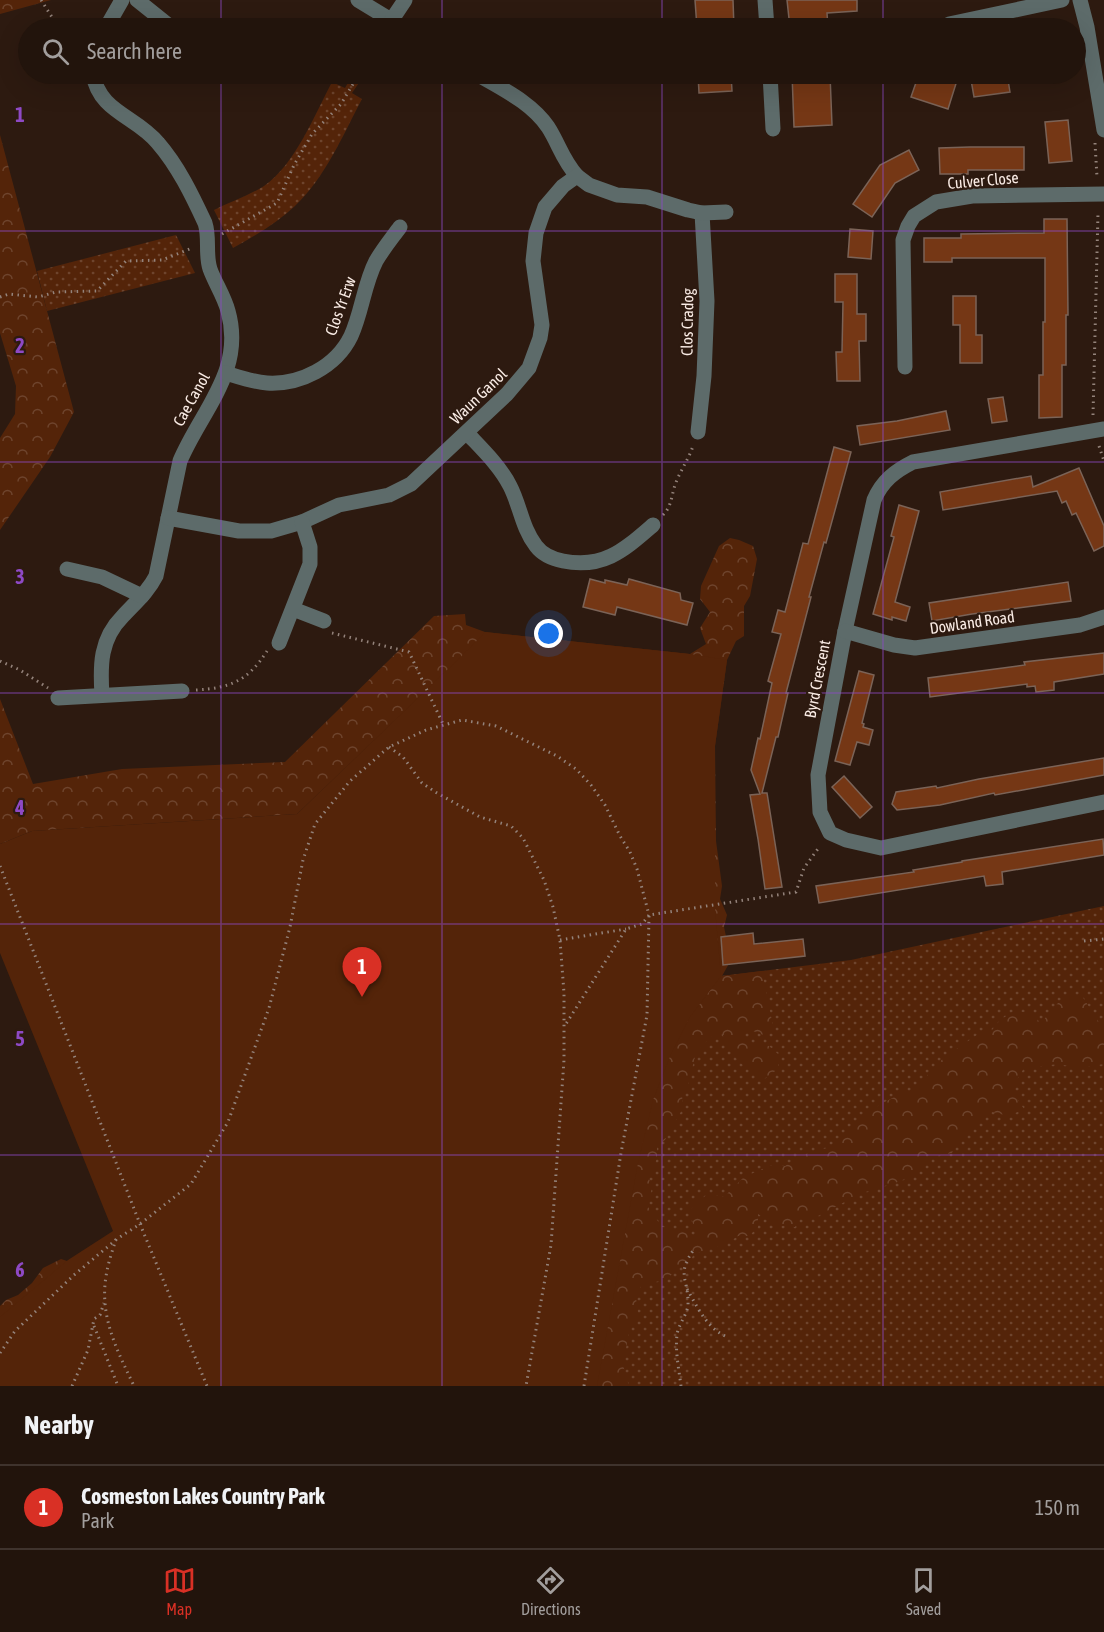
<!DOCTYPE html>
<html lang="en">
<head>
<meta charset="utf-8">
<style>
  :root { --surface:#22140c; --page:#2a1d15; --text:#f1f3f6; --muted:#a29e9d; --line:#3f332d; --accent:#d93025 }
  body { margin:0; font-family:"Asap Condensed",sans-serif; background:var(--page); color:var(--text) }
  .you { position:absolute; left:549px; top:634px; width:21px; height:21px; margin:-15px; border:4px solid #fff; border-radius:50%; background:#1a73e8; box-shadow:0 0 0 9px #1a73e833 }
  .badge { display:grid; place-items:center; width:39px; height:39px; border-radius:50%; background:var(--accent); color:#fff; font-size:20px; font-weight:700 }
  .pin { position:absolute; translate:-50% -50px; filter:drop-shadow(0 2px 3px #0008) }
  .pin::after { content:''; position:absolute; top:32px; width:21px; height:18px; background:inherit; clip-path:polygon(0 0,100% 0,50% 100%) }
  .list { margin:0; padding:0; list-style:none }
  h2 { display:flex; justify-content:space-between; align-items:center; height:78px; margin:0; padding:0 24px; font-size:26px }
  h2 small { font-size:20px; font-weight:400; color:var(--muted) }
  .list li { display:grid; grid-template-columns:39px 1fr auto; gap:18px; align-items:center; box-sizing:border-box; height:84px; padding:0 24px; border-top:2px solid var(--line) }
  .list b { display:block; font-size:22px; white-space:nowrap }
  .list p { margin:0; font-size:20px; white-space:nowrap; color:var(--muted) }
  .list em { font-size:20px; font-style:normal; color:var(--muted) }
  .icon { flex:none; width:33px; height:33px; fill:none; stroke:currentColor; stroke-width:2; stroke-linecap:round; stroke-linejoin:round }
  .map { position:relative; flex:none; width:1104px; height:1386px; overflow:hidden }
  .search { position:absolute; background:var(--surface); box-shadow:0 6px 24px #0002; left:18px; right:18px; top:18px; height:66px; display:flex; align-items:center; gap:15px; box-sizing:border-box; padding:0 21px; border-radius:33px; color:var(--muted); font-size:22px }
  .sheet { height:162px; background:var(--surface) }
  nav { display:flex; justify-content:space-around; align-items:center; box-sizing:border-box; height:84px; border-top:2px solid var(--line); background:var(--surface); font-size:16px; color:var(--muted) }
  nav a { display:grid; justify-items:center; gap:3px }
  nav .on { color:var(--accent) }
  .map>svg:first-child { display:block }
</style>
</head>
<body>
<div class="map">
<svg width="1104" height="1386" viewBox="0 0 1104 1386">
  <defs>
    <pattern id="grass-dots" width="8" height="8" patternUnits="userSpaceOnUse" patternTransform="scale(1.5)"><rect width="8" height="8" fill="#542409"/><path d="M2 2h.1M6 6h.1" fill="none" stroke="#6e442d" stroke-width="1.8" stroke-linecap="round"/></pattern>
    <pattern id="forest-crowns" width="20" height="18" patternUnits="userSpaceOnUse" patternTransform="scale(1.5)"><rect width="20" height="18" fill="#542409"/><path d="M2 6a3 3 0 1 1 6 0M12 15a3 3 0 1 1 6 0" fill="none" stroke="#6e442d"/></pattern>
  </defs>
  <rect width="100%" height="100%" fill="#2d1a10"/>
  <g fill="url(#grass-dots)">
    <path d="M 353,74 L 365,74 L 352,93 L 362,99 C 343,135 325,178 295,206 C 277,223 255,236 233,248 L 214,210 C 230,202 248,196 264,186 C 295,165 315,114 332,82 L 345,88 Z"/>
    <polygon points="176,235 195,273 47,311 37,271"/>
    <polygon points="1104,906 1104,1386 597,1386 638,1163 721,976 851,960"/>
  </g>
  <g fill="url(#forest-crowns)">
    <polygon points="0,0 51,0 0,14"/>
    <polygon points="0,135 74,412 50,457 0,530 0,438 15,414 16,386 0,333"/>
    <path d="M 730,538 L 739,540 L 753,546 L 757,559 L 750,596 L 744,606 L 744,636 L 736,641 L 727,660 L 715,746 L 716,841 L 722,886 L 720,899 L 727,915 L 724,927 L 731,960 L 722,976 L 762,971 L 774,1031 L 766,1036 L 753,1031 L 744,1034 L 748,1042 L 769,1046 L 778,1054 L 778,1069 L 764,1079 C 742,1067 731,1056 722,1033 L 711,1037 L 696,1053 L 687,1089 L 682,1095 L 683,1108 L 665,1140 L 657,1146 L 657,1158 L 649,1179 L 652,1187 L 648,1207 L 662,1227 C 675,1228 684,1233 697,1236 L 689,1211 L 697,1202 L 708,1194 L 724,1197 L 744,1177 L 769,1166 L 785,1166 L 804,1155 L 830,1147 L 879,1105 L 902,1093 L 915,1092 L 932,1069 L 946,1056 L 977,1035 L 992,1030 L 1000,1020 L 1014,1011 L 1030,1013 L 1041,1023 L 1058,1003 L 1071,994 L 1082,996 L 1102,1027 L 1104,1028 L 1104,1064 L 1078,1068 L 1059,1064 L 1024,1068 L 1011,1090 L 1024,1109 L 1009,1116 L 992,1112 L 958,1139 L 952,1153 L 937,1156 L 927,1154 C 914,1186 887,1182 861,1194 C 843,1202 827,1212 810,1220 L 800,1219 L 795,1227 L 775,1225 L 758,1214 L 758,1227 L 749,1236 L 738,1236 L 726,1244 L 694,1254 L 690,1261 L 681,1263 C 674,1279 657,1282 641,1286 L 636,1298 L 638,1313 L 630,1326 L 623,1365 L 629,1386 L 577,1386 L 428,689 L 297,814 L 32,831 L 0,844 L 0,699 L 33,784 L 122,769 L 285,762 L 434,616 L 465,614 L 466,625 L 485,632 L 690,654 L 706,644 L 700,628 L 710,612 L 700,599 L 701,586 L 719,546 Z"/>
    <polygon points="61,1259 73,1263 0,1347 0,1306 6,1300 18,1295 32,1283 43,1268"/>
  </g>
  <polygon fill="#542409" points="485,632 690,654 727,660 715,746 715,909 721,976 690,1017 671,1054 653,1100 638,1163 597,1386 0,1386 0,1317 68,1260 113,1231 0,953 0,844 32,831 297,814 470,648"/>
  <g fill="#753715" stroke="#7b6357" stroke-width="1.5">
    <polygon points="695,0 733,0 734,28 697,28"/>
    <polygon points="787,0 857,0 857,11 827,13 828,28 790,28"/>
    <polygon points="698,74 731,74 732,91 699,93"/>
    <polygon points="792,74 830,74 832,125 794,127"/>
    <polygon points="919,74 959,74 948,109 911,97"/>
    <polygon points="970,74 1007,74 1010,92 974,97"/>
    <polygon points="1068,120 1072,161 1049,163 1045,122"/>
    <polygon points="970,147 1024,147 1024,170 968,170 968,174 940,174 939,148"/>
    <polygon points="909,150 919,170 895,183 872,217 853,204 880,165"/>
    <polygon points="1044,219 1067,219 1068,315 1066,315 1066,365 1062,365 1062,417 1039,418 1039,375 1043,375 1043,322 1045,322 1045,258 952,258 952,262 924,262 924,238 961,238 961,234 1044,233"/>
    <polygon points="850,229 873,231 871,259 848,257"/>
    <polygon points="835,274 857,274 857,314 866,314 866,341 859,341 860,381 837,381 836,352 842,352 843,302 835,302"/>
    <polygon points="953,296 976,296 976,335 982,335 982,363 960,363 960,325 953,325"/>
    <polygon points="1003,397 1007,421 992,423 988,399"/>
    <polygon points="946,411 950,430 860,445 857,426 897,421"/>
    <polygon points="834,447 851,452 826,543 824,542 809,597 811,597 786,693 788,693 778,737 776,737 762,793 767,793 782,887 765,889 758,839 750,795 760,794 751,770 758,738 760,739 772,683 768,681 781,634 772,632 778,610 785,612 803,543 808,544"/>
    <polygon points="1079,468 1104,526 1104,546 1094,551 1076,513 1072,515 1066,501 1062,503 1057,491 943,510 940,492 1031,476 1033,487"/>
    <polygon points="899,505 919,511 895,602 910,607 906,621 892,617 892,620 873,614 894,537 891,536"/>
    <polygon points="590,579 605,583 605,580 627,585 629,579 680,593 681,600 693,603 687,625 617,607 615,615 583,607"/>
    <polygon points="1068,582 1071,601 972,614 932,621 929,603"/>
    <polygon points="1104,653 1104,674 1054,682 1054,690 1036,692 1035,686 1027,687 1027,684 930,697 928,678 1025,665 1024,662"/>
    <polygon points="859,671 874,675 862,723 864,724 863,727 873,730 869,745 857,742 850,765 835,761"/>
    <polygon points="1104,758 1104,775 995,795 994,793 940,805 897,810 892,804 896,792 936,786 937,788 979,779"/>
    <polygon points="844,776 872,807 860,818 832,787"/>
    <polygon points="1103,839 1104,855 1002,872 1003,884 986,886 984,876 819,903 816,886 914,872 913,870 962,862 962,861"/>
    <polygon points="753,933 754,944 803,939 805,956 723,965 721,937"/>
  </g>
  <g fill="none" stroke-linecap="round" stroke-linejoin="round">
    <g stroke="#94837b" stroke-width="3" stroke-dasharray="1.5 4.5" stroke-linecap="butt">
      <polyline points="41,0 59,28"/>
      <polyline points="1095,143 1097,177"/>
      <polyline points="222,234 277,203 294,165 312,134 341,104 359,74"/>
      <polyline points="0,297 9,294 38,297 56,292 97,291 126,261 162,260 192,248"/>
      <polyline points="1093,415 1098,213"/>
      <polyline points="1099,446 1104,461"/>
      <path d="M 663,515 C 673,505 671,493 677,480 C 682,468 689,458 693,446"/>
      <polyline points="332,633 409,652 443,724"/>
      <polyline points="0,661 20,670 48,688"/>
      <path d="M 196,690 C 230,688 248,681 267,651"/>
      <polyline points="389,747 403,757 422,783 437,793 480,817 511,826 523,838 544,880 553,907 560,940 564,993 564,1060 551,1245 526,1386"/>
      <polyline points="0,866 140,1224 207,1386"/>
      <polyline points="560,940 626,929"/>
      <polyline points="1084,941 1104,939"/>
      <path d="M 116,1239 C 113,1249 109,1260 107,1271 C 98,1314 116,1348 134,1386"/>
      <path d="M 687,1289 C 697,1306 706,1327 725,1336"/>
      <polyline points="94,1326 118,1386"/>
      <polyline points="0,1353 15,1331 74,1275 117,1239 140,1224 191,1184 228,1122 269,1008 290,927 303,860 315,824 350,781 389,747 426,730 462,720 496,726 557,756 576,769 591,785 605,805 620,836 630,852 637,869 649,915 642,924 626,929 564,1027"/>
      <polyline points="72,1386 88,1350 94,1319 100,1315 104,1303"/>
      <polyline points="584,1386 621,1153 647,1015 649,915 796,892 804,868 820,846"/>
      <path d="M 681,1386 C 679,1370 675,1351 677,1335 C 678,1325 687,1315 688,1305 C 689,1278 675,1275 695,1248"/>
    </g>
    <g stroke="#5d6b6a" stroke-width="15">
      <polyline points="137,0 172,28"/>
      <polyline points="358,0 404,28"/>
      <polyline points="765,0 767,28"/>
      <polyline points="1080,0 1087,27 1104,130"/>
      <polyline points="391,21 405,0"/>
      <polyline points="949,24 1062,0"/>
      <polyline points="106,28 122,0"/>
      <path d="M 93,74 C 99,112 136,116 158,143 C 178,166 192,195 205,223 C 210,238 205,254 210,269 C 215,283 224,296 228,311 C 245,371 201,411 180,461 L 156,576 C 148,592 135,603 123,616 C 100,639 100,665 102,695"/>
      <path d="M 477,74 C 502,89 531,102 548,127 C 559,144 562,159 577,176"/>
      <polyline points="770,74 773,129"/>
      <polyline points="905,367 903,240 908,226 914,216 936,202 972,196 1104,194"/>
      <path d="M 226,373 C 239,377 253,382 267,383 C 300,385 336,367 351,336 C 362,312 364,284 376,261 C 383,249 392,238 400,227"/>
      <path d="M 1104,429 L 913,462 C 895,471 882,481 874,500 L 845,631 L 818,775 L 820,812 L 830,833 L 846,840 L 881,848 L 1104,802"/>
      <polyline points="698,432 704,376 707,301 702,213"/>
      <path d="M 467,433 C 482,449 500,466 510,486 C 520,505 522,528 536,546 C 542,554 553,559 563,561 C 604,569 624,550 653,525"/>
      <polyline points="168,518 239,531 271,531 302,522 339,505 389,495 411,484 507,394 529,368 540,338 542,325 533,261 536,233 545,207 563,186 577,176 589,185 617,195 647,197 688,210 702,213 726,212"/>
      <polyline points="67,569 102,577 142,596"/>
      <polyline points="293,609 324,621"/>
      <polyline points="845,631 894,645 915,648 1080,625 1104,617"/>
      <polyline points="279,643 310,564 310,547 302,522"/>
      <polyline points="58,698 182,691"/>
    </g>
  </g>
  <path fill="none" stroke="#8e49c5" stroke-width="1.5" stroke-opacity="0.55" d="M 221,0 L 221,28M 442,0 L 442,28M 662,0 L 662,28M 883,0 L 883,28M 221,74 L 221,1386M 442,74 L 442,1386M 662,74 L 662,1386M 883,74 L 883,1386M 0,231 L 1104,231M 0,462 L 1104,462M 0,693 L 1104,693M 0,924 L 1104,924M 0,1155 L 1104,1155"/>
  <g text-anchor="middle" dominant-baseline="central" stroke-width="4.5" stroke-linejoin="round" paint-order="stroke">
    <g font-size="16" fill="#faece5" stroke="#2d1a10">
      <text transform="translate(983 180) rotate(-5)">Culver Close</text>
      <text transform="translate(340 306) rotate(-70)">Clos Yr Erw</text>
      <text transform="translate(687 322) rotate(-89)">Clos Cradog</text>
      <text transform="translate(478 396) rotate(-44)">Waun Ganol</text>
      <text transform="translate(191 399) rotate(-61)">Cae Canol</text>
      <text transform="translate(972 622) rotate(-8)">Dowland Road</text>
      <text transform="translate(817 679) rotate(-79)">Byrd Crescent</text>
    </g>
  </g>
  <g font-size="20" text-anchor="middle" font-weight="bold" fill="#8e49c5" stroke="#2d1a10" stroke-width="4.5" stroke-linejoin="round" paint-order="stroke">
    <text x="20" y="122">1</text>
    <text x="20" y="353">2</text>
    <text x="20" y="584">3</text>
    <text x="20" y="815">4</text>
    <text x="20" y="1046">5</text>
    <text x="20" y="1277">6</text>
  </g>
</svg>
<div class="you"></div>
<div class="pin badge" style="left:362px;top:997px">1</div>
<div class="search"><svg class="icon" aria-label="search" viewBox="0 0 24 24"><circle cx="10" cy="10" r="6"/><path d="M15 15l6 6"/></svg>Search here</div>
</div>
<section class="sheet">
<h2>Nearby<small></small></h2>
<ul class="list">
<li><span class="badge">1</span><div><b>Cosmeston Lakes Country Park</b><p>Park</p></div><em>150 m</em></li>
</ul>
</section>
<nav>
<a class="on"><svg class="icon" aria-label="map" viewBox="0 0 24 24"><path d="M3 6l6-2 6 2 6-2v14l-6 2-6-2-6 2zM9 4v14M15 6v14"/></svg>Map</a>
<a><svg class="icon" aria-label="directions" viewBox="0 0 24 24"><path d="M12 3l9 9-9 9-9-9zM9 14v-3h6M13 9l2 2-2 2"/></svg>Directions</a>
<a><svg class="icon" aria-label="saved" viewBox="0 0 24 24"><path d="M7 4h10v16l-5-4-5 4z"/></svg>Saved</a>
</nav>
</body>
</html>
